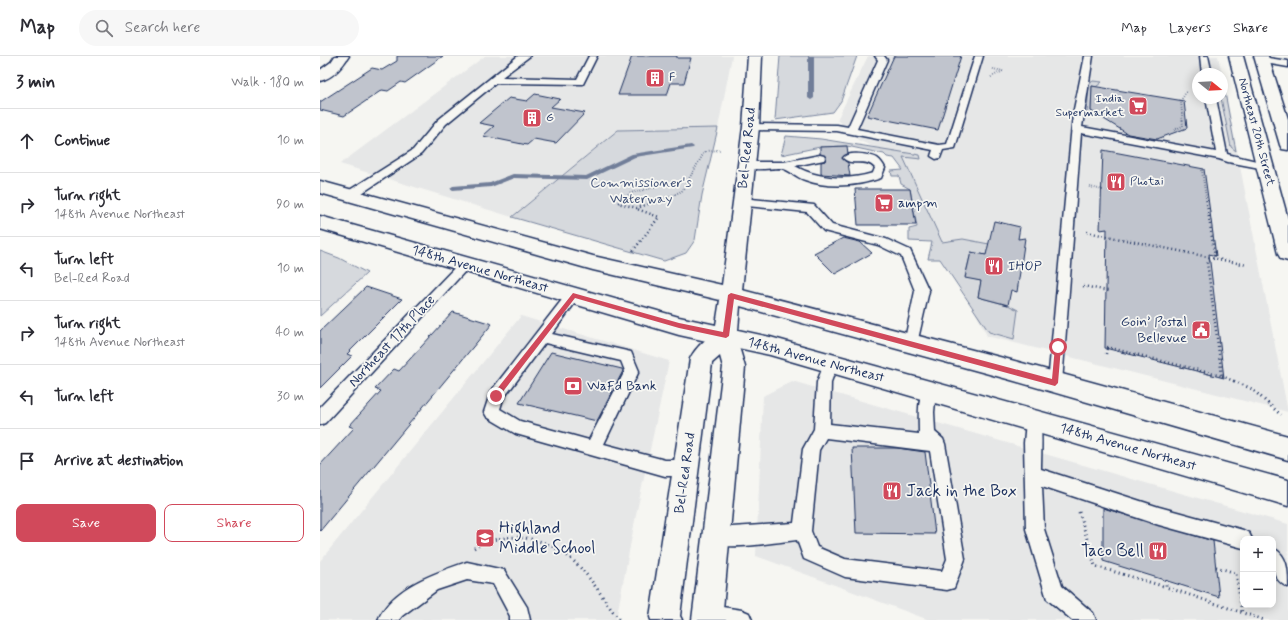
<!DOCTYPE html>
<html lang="en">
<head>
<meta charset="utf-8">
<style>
  :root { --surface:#fff; --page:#f7f7f7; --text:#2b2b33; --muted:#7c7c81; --line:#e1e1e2; --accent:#d1495b }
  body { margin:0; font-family:Mynerve,sans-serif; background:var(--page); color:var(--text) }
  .controls { position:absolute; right:12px; bottom:12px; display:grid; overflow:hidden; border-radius:8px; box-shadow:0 2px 10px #0003 }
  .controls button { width:36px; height:36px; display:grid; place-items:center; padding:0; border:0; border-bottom:1px solid var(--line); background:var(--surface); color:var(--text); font:20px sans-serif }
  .compass { position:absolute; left:872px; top:12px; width:36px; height:36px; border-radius:50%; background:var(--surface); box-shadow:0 2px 10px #0003; rotate:108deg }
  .stop { position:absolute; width:12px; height:12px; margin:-9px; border:3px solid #d1495b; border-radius:50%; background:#fff }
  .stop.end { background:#d1495b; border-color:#fff; box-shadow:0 1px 4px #0008 }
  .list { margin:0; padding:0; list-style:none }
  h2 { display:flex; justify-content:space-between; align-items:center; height:52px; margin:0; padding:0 16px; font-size:17px }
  h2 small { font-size:13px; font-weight:400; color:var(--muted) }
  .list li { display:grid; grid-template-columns:26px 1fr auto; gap:12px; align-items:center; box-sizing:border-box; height:64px; padding:0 16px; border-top:1px solid var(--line) }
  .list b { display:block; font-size:15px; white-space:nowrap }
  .list p { margin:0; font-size:13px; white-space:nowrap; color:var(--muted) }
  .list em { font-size:13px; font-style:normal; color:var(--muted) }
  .actions { display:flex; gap:8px; padding:12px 16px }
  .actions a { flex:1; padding:9px 0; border:1px solid var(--accent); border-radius:8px; text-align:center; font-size:14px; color:var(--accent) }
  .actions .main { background:var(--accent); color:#fff }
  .icon { flex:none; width:22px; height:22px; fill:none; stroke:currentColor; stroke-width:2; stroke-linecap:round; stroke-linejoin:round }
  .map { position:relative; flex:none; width:968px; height:564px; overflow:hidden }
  header { display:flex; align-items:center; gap:24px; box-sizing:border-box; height:56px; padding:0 20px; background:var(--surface); border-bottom:1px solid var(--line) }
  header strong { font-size:19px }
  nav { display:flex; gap:22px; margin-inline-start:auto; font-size:14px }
  .search { width:280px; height:36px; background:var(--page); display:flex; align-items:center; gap:10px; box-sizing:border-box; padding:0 14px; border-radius:22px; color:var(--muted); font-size:15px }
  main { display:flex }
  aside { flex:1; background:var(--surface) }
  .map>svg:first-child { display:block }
</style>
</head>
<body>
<header>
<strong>Map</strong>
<div class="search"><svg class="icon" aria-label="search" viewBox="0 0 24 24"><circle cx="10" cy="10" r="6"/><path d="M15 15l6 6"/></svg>Search here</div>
<nav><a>Map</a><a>Layers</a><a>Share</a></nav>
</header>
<main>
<aside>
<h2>3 min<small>Walk · 180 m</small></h2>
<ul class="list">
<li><svg class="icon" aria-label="ahead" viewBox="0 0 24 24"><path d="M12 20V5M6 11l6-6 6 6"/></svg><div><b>Continue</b></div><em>10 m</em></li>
<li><svg class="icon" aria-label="right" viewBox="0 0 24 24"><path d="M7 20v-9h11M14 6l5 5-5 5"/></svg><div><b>Turn right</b><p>148th Avenue Northeast</p></div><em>90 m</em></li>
<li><svg class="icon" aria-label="left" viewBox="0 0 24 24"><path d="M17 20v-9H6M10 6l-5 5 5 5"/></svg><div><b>Turn left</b><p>Bel-Red Road</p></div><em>10 m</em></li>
<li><svg class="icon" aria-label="right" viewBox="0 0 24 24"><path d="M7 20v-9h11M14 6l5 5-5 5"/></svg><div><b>Turn right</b><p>148th Avenue Northeast</p></div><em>40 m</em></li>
<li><svg class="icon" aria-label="left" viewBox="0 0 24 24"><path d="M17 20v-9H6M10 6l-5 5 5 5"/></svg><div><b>Turn left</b></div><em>30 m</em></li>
<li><svg class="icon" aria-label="arrive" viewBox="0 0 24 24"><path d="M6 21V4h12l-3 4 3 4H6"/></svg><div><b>Arrive at destination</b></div></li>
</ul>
<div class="actions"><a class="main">Save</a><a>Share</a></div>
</aside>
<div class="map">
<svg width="968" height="564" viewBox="0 0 968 564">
  <rect width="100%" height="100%" fill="#f6f6f2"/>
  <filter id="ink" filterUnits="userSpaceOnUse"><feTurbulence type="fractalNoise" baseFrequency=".025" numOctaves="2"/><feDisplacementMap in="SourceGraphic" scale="8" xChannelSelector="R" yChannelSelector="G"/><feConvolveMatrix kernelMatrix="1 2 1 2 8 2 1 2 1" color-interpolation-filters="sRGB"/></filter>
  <g filter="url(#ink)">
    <g fill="#e6e7e7" fill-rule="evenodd">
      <polygon points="165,0 412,0 398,72 298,74 192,161 20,108"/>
      <polygon points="548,0 898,0 902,18 878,18 878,42 902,42 902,18 968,356 667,280 579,102 538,84 517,64"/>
      <polygon points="201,260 349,305 316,459 296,564 0,564 0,505"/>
      <path d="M 472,325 L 968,468 L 968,564 L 609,564 L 436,500 L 443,340 ZM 923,483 L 953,483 L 953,549 L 923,549 Z"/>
    </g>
    <g fill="#d6d9dd" stroke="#78849e">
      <polygon points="460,0 537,0 521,45 513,56 455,64"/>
      <polygon points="902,21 916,95 911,91 901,42"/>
      <polygon points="773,25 782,26 776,31 772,30 771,55 780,60 767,58 769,28"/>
      <polygon points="398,72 382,139 375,184 366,197 344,205 192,161 298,74"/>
      <polygon points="466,80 501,83 600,99 601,103 583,101 622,186 643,183 669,188 666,199 651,196 645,221 661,225 658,241 688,249 698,254 694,283 669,276 620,203 608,203 612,186 589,185 589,173 597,171 590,133 581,128 579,120 572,120 571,115 583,114 574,102 567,101 564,98 527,90 500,91 461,99"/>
      <polygon points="0,195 19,202 47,217 0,260"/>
    </g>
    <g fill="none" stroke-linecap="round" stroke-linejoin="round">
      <g fill="#717e99" fill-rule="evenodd">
        <polygon points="488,0 494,0 494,42 491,44 488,42"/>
        <polygon points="371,89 374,91 373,92 315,101 267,124 194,122 171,131 133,134 130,132 133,130 170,127 193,118 266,120 312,98"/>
      </g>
    </g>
    <g fill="#c0c4cd" stroke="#1b2f5e">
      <polygon points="77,0 123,0 85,27 81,26 68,35 62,34 24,60 0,54 0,46 52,12 62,14 77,5"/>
      <polygon points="312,0 357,0 357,2 371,2 364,27 351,27 347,39 298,39"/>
      <polygon points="574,0 641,0 618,74 547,60"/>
      <polygon points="772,30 864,45 867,72 837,83 808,78 771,55"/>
      <polygon points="215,38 240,43 231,51 265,57 236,87 214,83 207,89 163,80 174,70 159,67 189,42 207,45"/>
      <polygon points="527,90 528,98 522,102 528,107 530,120 501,118 501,106 505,105 506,101 500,98 500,91"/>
      <polygon points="783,94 884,113 896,200 889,198 904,322 785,292 787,173 780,174"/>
      <polygon points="535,133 590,133 596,169 538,169"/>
      <polygon points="674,165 700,171 698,183 705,182 697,236 691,234 688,249 658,241 661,225 645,222 651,196 666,199"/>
      <polygon points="523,182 540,186 552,197 515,218 494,197"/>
      <polygon points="46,231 82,243 27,298 32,300 0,332 0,275"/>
      <polygon points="133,256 172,268 0,475 0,409 34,372 29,370 61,335 55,333 74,313 79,315"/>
      <polygon points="231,296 302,313 303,315 277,365 199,347"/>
      <polygon points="532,392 577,392 605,396 615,478 536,477"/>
      <polygon points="783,452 893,485 899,541 783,505"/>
    </g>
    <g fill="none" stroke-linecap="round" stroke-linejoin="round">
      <defs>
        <g id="lane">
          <polygon points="198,0 210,0 182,21 257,23 269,0 277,0 263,28 176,27 126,68 101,98 33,143 25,143 23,140 25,137 93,94 118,64"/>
          <polygon points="555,0 564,0 567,4 537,73 619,89 627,88 655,0 663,0 635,92 623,94 620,102 616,103 611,100 613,94 517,75 431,74 426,71 431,68 517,69 528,71 558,4"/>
          <polygon points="765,0 773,0 762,71 896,96 886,42 896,42 907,98 949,108 950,110 945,113 908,106 899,103 761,77 742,327 740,332 735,333 730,332 728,327 753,58"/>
          <polygon points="880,0 888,0 892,18 882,18"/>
          <polygon points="942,1 968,5 968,11 939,6 938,4"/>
          <path d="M 500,99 L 504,100 L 505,102 L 504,104 L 475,110 C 498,123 527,125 553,117 L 555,112 C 546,101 531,111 523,102 C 528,95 549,98 557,102 C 561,105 563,108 565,112 L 561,122 C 538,130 509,133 485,124 C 477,122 469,113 460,112 C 452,112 426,116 422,109 L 427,106 L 464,106 Z"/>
          <polygon points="421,142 494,149 512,169 566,183 590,194 609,235 596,292 591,294 586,292 584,288 595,235 581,200 558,189 504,175 487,156 417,149 415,146 417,143"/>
          <polygon points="144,204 148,206 150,209 148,212 5,367 0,369 0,351 140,206"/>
          <path d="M 253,235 L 258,236 L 260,240 L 232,278 L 311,296 L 319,315 L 284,388 L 345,404 L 366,404 L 372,406 L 374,412 L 372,418 L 366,420 L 345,420 L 196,378 L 167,361 L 164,356 L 171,335 L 248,236 ZM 225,287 L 301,305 L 305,315 L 269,384 L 200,365 L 180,353 L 183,343 Z"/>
          <path d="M 511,301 L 516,303 L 518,307 L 511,326 L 510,368 L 599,378 C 599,363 597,345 604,330 L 609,328 L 614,330 L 616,335 L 614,356 L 615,376 L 623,383 L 625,388 L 645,503 L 634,532 L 627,534 L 525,521 L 484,503 L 477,484 C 456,486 408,495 391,487 L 388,481 L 391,475 L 397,472 L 474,467 L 483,393 L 494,373 L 497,326 L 506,303 ZM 506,382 L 610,395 L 627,503 L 622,515 L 525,503 L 497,491 L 491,475 L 499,394 Z"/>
          <path d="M 714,358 L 719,360 C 723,367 721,402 721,413 L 839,451 L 923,474 L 929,477 L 932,483 L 923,483 L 923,492 L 839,469 L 722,430 L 724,473 L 742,530 L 773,557 L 776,564 L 752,564 L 727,543 L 706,473 L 704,387 L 706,365 L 709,360 Z"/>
          <path d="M 953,492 C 968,499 968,515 968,531 C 951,524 953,508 953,492 Z"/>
          <path d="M 147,506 L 184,514 L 207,551 L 210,564 L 190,564 L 190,560 L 173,528 L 147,524 L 117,534 L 82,560 L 79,564 L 58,564 C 72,531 115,517 147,506 Z"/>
          <polygon points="389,549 422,554 429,557 432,564 382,564 379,559 382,552"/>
        </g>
        <path id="street" d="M 15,0 L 29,0 C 22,11 13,22 0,25 L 0,14 L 11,6 Z"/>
        <g id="secondary">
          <polygon points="909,0 923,0 968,163 968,205 961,203 958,198"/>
          <polygon points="934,0 948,0 968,63 968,94 962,93 960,89"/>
          <path d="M 406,271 L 414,274 L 425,311 L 402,564 L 372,564 L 403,311 L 400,300 L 392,307 L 360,560 L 362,564 L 331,564 L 330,561 L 370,303 C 376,290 393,276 406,271 Z"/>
        </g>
        <polygon id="primary" points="428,0 442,0 439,71 422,234 691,304 968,380 968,404 691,324 420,250 418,274 450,281 968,424 968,450 450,299 359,279 0,173 0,160 359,261 396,269 400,244 273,214 0,137 0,125 273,200 402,229 423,71"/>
      </defs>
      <use href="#lane" stroke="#1b2f5e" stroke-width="3"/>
      <use href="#street" stroke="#1b2f5e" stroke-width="3"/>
      <use href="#secondary" stroke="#1b2f5e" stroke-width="3"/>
      <use href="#primary" stroke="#1b2f5e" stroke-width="3"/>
      <g stroke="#1b2f5e" stroke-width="2" stroke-dasharray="0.5 2" stroke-linecap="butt">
        <polyline points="673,13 683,15"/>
        <polyline points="671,21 683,15"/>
        <polyline points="854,74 863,70 861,44 867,35"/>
        <polyline points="882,114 886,142"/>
        <polyline points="770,131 783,134"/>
        <polyline points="304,142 311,137 339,130"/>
        <polyline points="346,142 362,135 385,95 400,94"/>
      </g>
      <g stroke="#1b2f5e" stroke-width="2.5" stroke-dasharray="1 3" stroke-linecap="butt">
        <polyline points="305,141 298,147 317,152 348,141"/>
        <polyline points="767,176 927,209"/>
        <polyline points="313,195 339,161 317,153"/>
        <polyline points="763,230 788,235"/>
        <polyline points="787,291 902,320 887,206 895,202 886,141"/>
        <polyline points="786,298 787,292"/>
        <polyline points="902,320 916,326"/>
      </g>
      <g stroke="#1b2f5e" stroke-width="3" stroke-dasharray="1 3.5" stroke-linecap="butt">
        <polyline points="914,325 932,333 961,359"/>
        <polyline points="759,456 775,510 846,531"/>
        <path d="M 154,492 C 172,482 190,479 211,483 C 257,493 273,529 299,564"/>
        <polyline points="896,511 916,517 922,557"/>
        <polyline points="846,524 846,531 944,564"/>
      </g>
      <use href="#lane" fill="#f6f6f2" fill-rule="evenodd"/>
      <use href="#street" fill="#f6f6f2" fill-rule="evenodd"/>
      <use href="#secondary" fill="#f6f6f2" fill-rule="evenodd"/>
      <use href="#primary" fill="#f6f6f2" fill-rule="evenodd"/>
    </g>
  </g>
  <polygon fill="#d1495b" points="253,237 359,267 403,276 408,239 411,237 732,323 735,291 738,288 741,291 738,327 735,330 414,243 409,280 406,282 359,272 255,242 178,342 173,342 173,338"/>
  <defs>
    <symbol id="building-square" viewBox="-11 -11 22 22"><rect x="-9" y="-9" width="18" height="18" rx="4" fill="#d1495b" stroke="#f6f6f2"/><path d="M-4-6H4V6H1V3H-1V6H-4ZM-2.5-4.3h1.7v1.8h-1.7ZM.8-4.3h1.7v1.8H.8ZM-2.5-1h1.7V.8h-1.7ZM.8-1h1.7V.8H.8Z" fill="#fff"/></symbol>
    <symbol id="supermarket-square" viewBox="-11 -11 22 22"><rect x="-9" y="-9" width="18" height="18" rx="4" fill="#d1495b" stroke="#f6f6f2"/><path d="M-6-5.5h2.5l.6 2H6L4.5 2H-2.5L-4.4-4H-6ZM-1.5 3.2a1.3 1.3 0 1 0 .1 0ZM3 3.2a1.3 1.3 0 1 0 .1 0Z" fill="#fff"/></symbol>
    <symbol id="restaurant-square" viewBox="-11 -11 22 22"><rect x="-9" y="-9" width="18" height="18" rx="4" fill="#d1495b" stroke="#f6f6f2"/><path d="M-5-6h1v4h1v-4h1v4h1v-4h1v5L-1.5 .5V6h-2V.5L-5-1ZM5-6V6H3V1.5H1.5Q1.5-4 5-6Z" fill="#fff"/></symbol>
    <symbol id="civic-square" viewBox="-11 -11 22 22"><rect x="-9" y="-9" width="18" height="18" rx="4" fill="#d1495b" stroke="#f6f6f2"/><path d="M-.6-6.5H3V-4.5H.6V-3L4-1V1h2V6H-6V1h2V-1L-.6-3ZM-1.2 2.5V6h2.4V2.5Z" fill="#fff"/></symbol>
    <symbol id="bank-square" viewBox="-11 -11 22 22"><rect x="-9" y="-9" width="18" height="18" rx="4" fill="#d1495b" stroke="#f6f6f2"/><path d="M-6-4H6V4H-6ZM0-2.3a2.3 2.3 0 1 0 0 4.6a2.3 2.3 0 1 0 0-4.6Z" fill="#fff"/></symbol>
    <symbol id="school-square" viewBox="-11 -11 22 22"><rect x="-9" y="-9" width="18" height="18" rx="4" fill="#d1495b" stroke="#f6f6f2"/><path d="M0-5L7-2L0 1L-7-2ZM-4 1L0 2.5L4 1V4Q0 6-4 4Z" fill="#fff"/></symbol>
  </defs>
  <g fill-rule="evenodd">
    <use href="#building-square" x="324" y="11" width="22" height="22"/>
    <use href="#supermarket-square" x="807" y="39" width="22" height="22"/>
    <use href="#building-square" x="201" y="51" width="22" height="22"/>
    <use href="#restaurant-square" x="785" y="115" width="22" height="22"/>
    <use href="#supermarket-square" x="553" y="136" width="22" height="22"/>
    <use href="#restaurant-square" x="663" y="199" width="22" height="22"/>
    <use href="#civic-square" x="870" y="263" width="22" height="22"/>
    <use href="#bank-square" x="242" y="319" width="22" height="22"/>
    <use href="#restaurant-square" x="561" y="424" width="22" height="22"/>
    <use href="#school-square" x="154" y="471" width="22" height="22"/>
    <use href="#restaurant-square" x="827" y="484" width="22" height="22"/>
  </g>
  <g text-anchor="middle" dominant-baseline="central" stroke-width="3.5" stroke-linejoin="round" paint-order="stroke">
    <g font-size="12" fill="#1b2f5e" stroke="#f6f6f2" text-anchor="start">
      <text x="349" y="22">F</text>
      <text x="804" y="43" text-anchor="end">India<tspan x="804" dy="14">Supermarket</tspan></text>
      <text x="226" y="62">G</text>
      <text x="810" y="126">Photai</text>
    </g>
    <g font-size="12" fill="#1b2f5e" stroke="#f6f6f2">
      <text transform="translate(936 76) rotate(75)">Northeast 20th Street</text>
    </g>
    <g font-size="14" fill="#1b2f5e" stroke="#f6f6f2">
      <text transform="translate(427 92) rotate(-84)">Bel-Red Road</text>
      <text transform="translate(160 213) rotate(16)">148th Avenue Northeast</text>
      <text transform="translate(72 285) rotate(-47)">Northeast 17th Place</text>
      <text transform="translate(496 304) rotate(15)">148th Avenue Northeast</text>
      <text transform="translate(808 391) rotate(16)">148th Avenue Northeast</text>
      <text transform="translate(365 417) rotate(-82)">Bel-Red Road</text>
    </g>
    <g font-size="14" fill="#405177" stroke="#f6f6f2">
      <text x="321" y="127">Commissioner's<tspan x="321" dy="16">Waterway</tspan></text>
    </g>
    <g font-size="14" fill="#1b2f5e" stroke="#f6f6f2" text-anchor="start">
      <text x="578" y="147">ampm</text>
      <text x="688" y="210">IHOP</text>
      <text x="867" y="266" text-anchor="end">Goin’ Postal<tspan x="867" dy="16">Bellevue</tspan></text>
      <text x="267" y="330">WaFd Bank</text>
    </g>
    <g font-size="17" fill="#1b2f5e" stroke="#f6f6f2" text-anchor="start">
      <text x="586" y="435">Jack in the Box</text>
      <text x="179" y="472">Highland<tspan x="179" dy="20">Middle School</tspan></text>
      <text x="824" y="495" text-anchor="end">Taco Bell</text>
    </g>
  </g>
</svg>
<div class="controls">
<button>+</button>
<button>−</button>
</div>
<svg class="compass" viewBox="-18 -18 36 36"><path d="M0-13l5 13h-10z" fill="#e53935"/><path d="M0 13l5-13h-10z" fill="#7c7c81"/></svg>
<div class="stop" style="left:738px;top:291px"></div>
<div class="stop end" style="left:176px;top:340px"></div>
</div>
</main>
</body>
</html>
